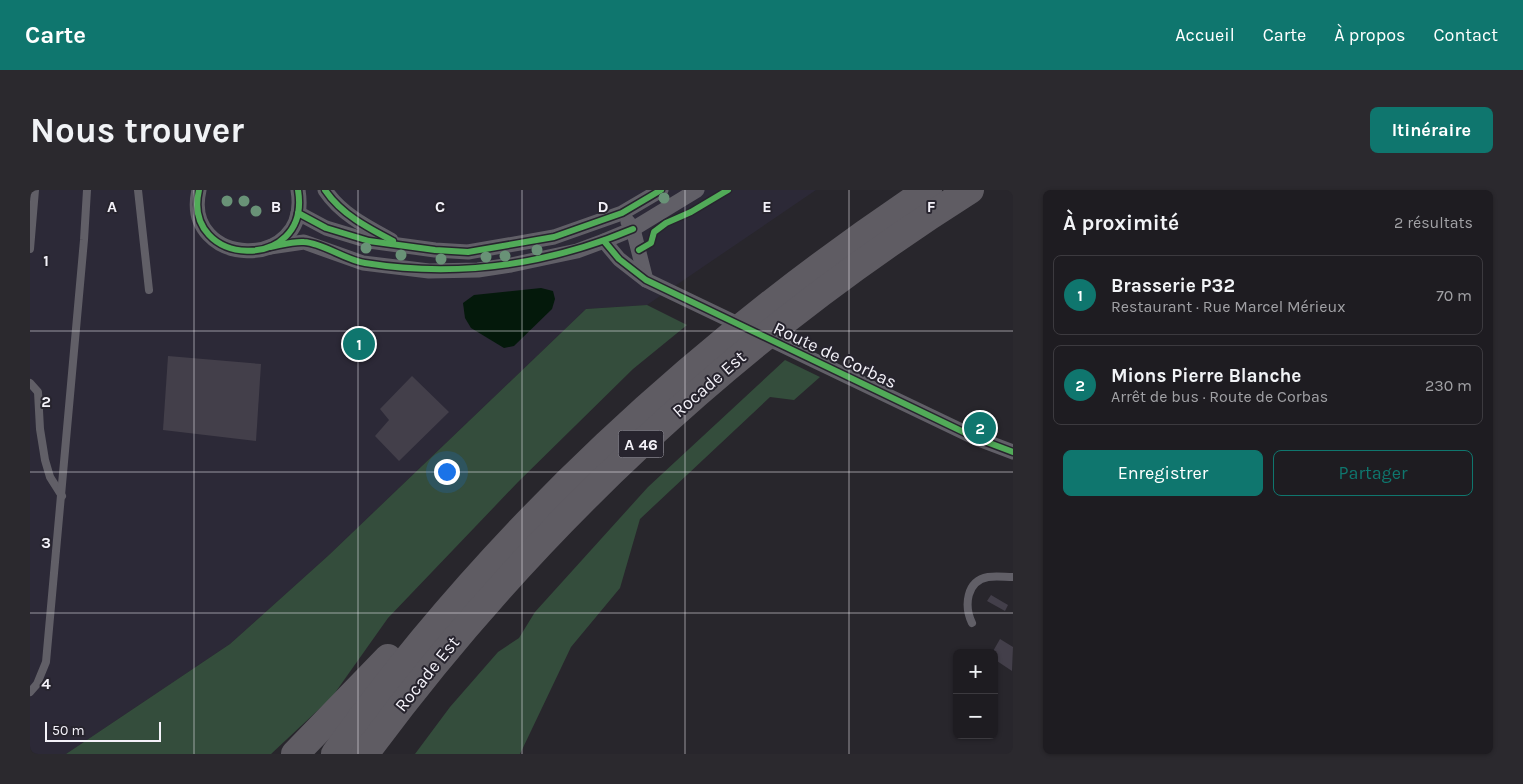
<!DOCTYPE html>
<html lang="fr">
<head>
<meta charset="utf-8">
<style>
  :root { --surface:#1e1c21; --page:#2b292e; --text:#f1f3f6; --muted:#a1a1a5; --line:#3c3a3f; --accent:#0f766e }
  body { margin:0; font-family:Karla,sans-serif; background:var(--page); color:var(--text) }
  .controls { position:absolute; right:15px; bottom:15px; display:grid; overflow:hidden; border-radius:8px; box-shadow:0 1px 4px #0004 }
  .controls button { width:45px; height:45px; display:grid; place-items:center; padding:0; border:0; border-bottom:1px solid var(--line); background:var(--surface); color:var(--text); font:25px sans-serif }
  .scale { position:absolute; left:15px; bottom:12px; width:116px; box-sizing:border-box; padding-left:5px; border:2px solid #f4f2f9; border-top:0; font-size:14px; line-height:18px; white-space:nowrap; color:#f4f2f9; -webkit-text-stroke:4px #27242e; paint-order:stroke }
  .you { position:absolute; left:416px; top:281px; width:18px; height:18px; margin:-12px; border:4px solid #fff; border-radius:50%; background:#1a73e8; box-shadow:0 0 0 8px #1a73e833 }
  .badge { display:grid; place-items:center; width:32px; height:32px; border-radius:50%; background:var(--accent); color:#fff; font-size:16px; font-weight:700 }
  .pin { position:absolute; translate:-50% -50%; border:2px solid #fff; box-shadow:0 1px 5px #0006 }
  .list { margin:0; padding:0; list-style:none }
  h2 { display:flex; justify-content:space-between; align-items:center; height:65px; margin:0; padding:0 20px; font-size:21px }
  h2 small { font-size:16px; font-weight:400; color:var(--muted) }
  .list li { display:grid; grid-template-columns:32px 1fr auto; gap:15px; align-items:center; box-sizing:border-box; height:80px; margin:0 10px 10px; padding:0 10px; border:1px solid var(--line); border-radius:8px }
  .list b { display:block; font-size:19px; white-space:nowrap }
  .list p { margin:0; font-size:16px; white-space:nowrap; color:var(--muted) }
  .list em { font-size:16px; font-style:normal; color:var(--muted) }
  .actions { display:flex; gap:10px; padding:15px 20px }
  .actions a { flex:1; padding:11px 0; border:1px solid var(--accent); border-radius:8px; text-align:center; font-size:18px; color:var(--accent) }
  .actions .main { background:var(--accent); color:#fff }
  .map { position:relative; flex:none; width:983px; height:564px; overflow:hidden; border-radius:8px }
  header { display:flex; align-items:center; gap:30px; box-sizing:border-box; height:70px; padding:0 25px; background:var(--accent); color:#fff }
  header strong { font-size:24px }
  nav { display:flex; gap:28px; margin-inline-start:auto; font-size:18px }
  .intro { display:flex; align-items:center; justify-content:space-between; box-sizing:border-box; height:120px; padding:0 30px }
  h1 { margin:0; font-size:35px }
  .button { padding:12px 22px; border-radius:8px; background:var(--accent); color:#fff; font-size:18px; font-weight:700 }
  main { display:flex; gap:30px; padding:0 30px }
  aside { flex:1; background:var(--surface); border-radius:8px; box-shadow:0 1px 4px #0004 }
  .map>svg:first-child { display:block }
</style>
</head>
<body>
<header>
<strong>Carte</strong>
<nav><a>Accueil</a><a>Carte</a><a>À propos</a><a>Contact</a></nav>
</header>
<div class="intro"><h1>Nous trouver</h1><a class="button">Itinéraire</a></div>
<main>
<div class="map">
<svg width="983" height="564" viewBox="0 0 983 564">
  <rect width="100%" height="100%" fill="#28262c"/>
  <polygon fill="#2c2937" points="0,0 786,0 617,115 556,119 299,365 200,454 36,564 0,564"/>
  <g fill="#344d3c">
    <polygon points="617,115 657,135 603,179 488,292 358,428 302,507 241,564 36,564 200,454 299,365 556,119"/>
    <polygon points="755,170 790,187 764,210 740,207 610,329 590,398 541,457 490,564 385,564 420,517 468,462 489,448 505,422 618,297"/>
  </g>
  <polygon fill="#04190b" points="511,98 523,101 525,109 522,119 484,156 474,158 441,138 435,128 433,113 444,105"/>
  <g fill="#433f4a">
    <polygon points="138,166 231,174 226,251 133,240"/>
    <polygon points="382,186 419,222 369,271 345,246 359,230 350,219"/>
    <polygon points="961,405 978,415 975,421 957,411"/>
    <polygon points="970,449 983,457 982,481 964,469 964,463 962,463"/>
  </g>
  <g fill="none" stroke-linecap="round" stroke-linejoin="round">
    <g stroke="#615f67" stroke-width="8">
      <polyline points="108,0 119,100"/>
      <polyline points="0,59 5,0"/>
      <polyline points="0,193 8,202 10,239 15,270 20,287 32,306"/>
      <path d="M 942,433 C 934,416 936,391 958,387 C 966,386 975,387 983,387"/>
      <polyline points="0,502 7,494 16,472 54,50 57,0"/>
    </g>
    <g stroke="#615f67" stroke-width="15">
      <path d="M 169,0 C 151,78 282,84 268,0"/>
      <path d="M 295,0 C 311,24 337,37 361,50"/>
      <polyline points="268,23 296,38 339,51 405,60 438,62 524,47 592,23 631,0"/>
      <polyline points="598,32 603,39 616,90"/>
      <polyline points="574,51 589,69 616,90 946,248 983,262"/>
      <polyline points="240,57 274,52 333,73 399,81 448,80 481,75 547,61 574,51 603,39 667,0"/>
    </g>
    <g stroke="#5f5c63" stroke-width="28">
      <polyline points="265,564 358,468"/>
      <path d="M 305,564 C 465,340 670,152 898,0"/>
      <path d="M 335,564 C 499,341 706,148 940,0"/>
    </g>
    <defs>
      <g id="cycleway">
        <path d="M 169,0 C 151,78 282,84 268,0"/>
        <path d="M 295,0 C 311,24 338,38 363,51"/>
        <polyline points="268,23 296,38 339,51 405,60 438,62 524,47 592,23 631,0"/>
        <polyline points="574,51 589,69 616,90 946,248 983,262"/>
        <path d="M 240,57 C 251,55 264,51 274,52 C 293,53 315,70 335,73 C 427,88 517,75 603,39"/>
        <polyline points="609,60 621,53 624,42 636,33 661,22 698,0"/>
      </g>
    </defs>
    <use href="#cycleway" stroke="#27242e" stroke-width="9"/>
    <use href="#cycleway" stroke="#51ab58" stroke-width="6"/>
  </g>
  <g fill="#699277">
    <circle cx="634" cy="8" r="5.5"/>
    <circle cx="197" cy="11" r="5.5"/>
    <circle cx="214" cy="11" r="5.5"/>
    <circle cx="226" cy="21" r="5.5"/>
    <circle cx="336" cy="58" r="5.5"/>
    <circle cx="507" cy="60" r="5.5"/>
    <circle cx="371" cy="65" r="5.5"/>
    <circle cx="475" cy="66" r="5.5"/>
    <circle cx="456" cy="67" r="5.5"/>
    <circle cx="411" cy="69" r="5.5"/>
  </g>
  <path fill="none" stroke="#f4f2f9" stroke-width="1" stroke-opacity="0.55" d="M 164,0 L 164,564M 328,0 L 328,564M 492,0 L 492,564M 655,0 L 655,564M 819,0 L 819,564M 0,141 L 983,141M 0,282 L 983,282M 0,423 L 983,423"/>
  <g text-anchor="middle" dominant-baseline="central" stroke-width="4" stroke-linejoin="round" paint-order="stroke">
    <rect fill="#27242e" stroke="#b6b4bc" stroke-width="1" x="588.5" y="240.5" width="45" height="27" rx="4"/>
    <g font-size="16" font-weight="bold" fill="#f4f2f9">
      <text x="611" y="254">A 46</text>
    </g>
    <g font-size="18" fill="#f4f2f9" stroke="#27242e">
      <text transform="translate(805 165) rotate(25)">Route de Corbas</text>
      <text transform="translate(679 194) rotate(-41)">Rocade Est</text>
      <text transform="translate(397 484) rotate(-51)">Rocade Est</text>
    </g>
  </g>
  <g font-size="16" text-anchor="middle" font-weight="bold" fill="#f4f2f9" stroke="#27242e" stroke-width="4" stroke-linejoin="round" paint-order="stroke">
    <text x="82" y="22">A</text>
    <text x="246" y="22">B</text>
    <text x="410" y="22">C</text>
    <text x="573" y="22">D</text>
    <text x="737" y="22">E</text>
    <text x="901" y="22">F</text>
    <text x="16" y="76">1</text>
    <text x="16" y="217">2</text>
    <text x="16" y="358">3</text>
    <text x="16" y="499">4</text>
  </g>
</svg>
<div class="controls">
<button>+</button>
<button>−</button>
</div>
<div class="scale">50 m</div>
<div class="you"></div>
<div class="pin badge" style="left:329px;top:154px">1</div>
<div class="pin badge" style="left:950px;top:238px">2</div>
</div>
<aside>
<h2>À proximité<small>2 résultats</small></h2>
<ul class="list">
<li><span class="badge">1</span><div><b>Brasserie P32</b><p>Restaurant · Rue Marcel Mérieux</p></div><em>70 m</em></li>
<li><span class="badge">2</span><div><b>Mions Pierre Blanche</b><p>Arrêt de bus · Route de Corbas</p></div><em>230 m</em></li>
</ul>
<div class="actions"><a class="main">Enregistrer</a><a>Partager</a></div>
</aside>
</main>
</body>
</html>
